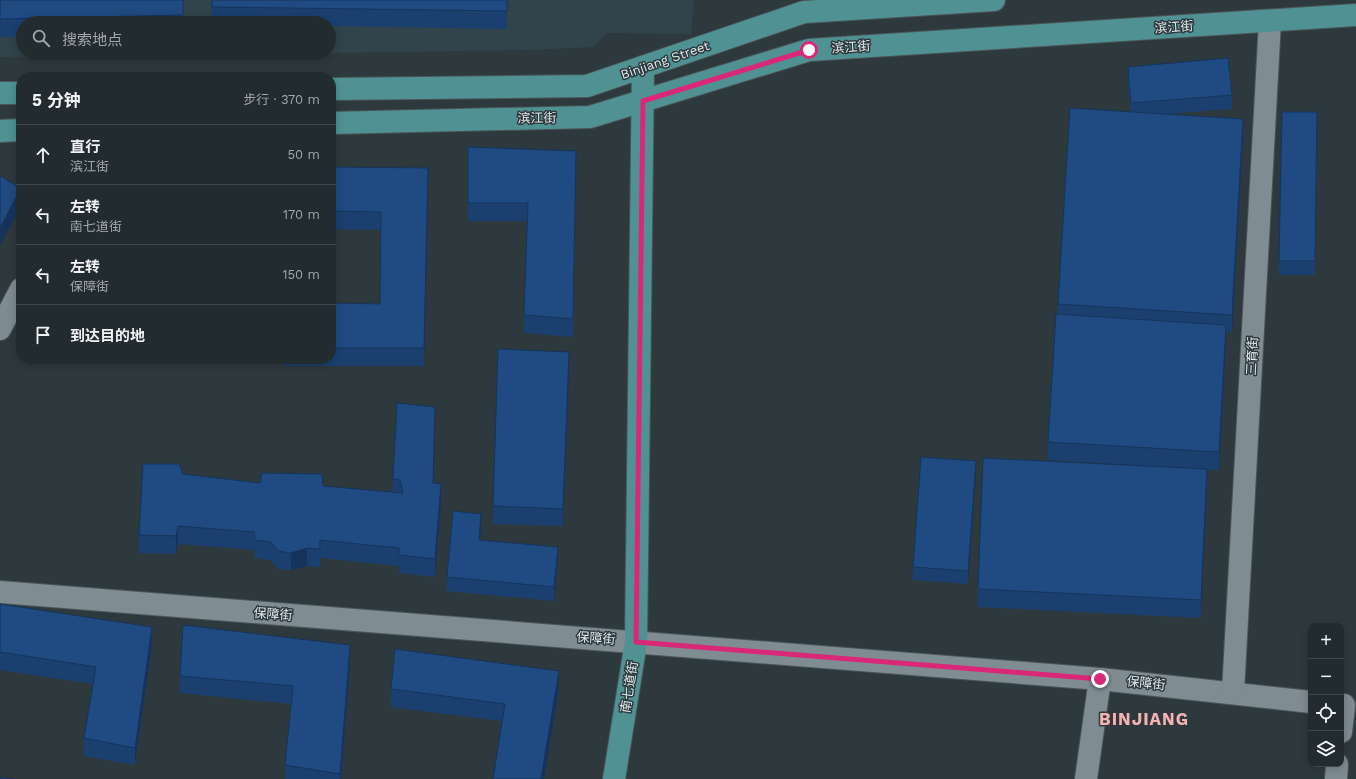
<!DOCTYPE html>
<html lang="zh">
<head>
<meta charset="utf-8">
<style>
  :root { --surface:#222b2e; --page:#2e373a; --text:#f1f3f6; --muted:#a2a7aa; --line:#3f474a }
  body { margin:0; font-family:"Work Sans","Noto Sans SC",sans-serif; background:var(--page); color:var(--text) }
  .controls { position:absolute; right:12px; bottom:12px; display:grid; overflow:hidden; border-radius:8px; box-shadow:0 2px 10px #0003 }
  .controls button { width:36px; height:36px; display:grid; place-items:center; padding:0; border:0; border-bottom:1px solid var(--line); background:var(--surface); color:var(--text); font:20px sans-serif }
  .stop { position:absolute; width:12px; height:12px; margin:-9px; border:3px solid #db2777; border-radius:50%; background:#fff }
  .stop.end { background:#db2777; border-color:#fff; box-shadow:0 1px 4px #0008 }
  .list { margin:0; padding:0; list-style:none }
  h2 { display:flex; justify-content:space-between; align-items:center; height:52px; margin:0; padding:0 16px; font-size:17px }
  h2 small { font-size:13px; font-weight:400; color:var(--muted) }
  .list li { display:grid; grid-template-columns:26px 1fr auto; gap:12px; align-items:center; box-sizing:border-box; height:60px; padding:0 16px; border-top:1px solid var(--line) }
  .list b { display:block; font-size:15px; white-space:nowrap }
  .list p { margin:0; font-size:13px; white-space:nowrap; color:var(--muted) }
  .list em { font-size:13px; font-style:normal; color:var(--muted) }
  .icon { flex:none; width:22px; height:22px; fill:none; stroke:currentColor; stroke-width:2; stroke-linecap:round; stroke-linejoin:round }
  .map { position:relative; flex:none; width:1356px; height:779px; overflow:hidden }
  .search { position:absolute; background:var(--surface); box-shadow:0 2px 10px #0003; left:16px; top:16px; width:320px; height:44px; display:flex; align-items:center; gap:10px; box-sizing:border-box; padding:0 14px; border-radius:22px; color:var(--muted); font-size:15px }
  .panel { position:absolute; background:var(--surface); box-shadow:0 2px 10px #0003; left:16px; top:72px; width:320px; height:292px; border-radius:16px }
  .map>svg:first-child { display:block }
</style>
</head>
<body>
<div class="map">
<svg width="1356" height="779" viewBox="0 0 1356 779">
  <rect width="100%" height="100%" fill="#2e393e"/>
  <polygon fill="#31444b" points="0,0 694,0 691,34 607,33 593,47 532,50 329,53 329,23 23,23 23,53 295,53 0,57"/>
  <g fill="none" stroke-linecap="round" stroke-linejoin="round">
    <defs>
      <g id="minor">
        <polyline points="0,329 21,289"/>
        <polyline points="0,592 1100,679 1311,702"/>
        <polyline points="1233,692 1270,21"/>
        <polyline points="1341,732 1344,705"/>
        <polyline points="1086,779 1100,679"/>
        <polyline points="1336,779 1337,764"/>
      </g>
      <g id="major">
        <polyline points="331,89 587,86 804,12 994,0"/>
        <polyline points="0,93 21,93"/>
        <polyline points="331,123 590,117 809,50 1356,15"/>
        <polyline points="0,131 21,130"/>
        <polyline points="614,779 636,642 643,67"/>
      </g>
    </defs>
    <use href="#minor" stroke="#4b5559" stroke-width="24"/>
    <use href="#major" stroke="#4b5559" stroke-width="24"/>
    <use href="#minor" stroke="#7f8c92" stroke-width="22"/>
    <use href="#major" stroke="#509293" stroke-width="22"/>
  </g>
  <g fill="#1b4070">
    <polygon points="0,0 183,0 183,23 23,23 23,36 0,37"/>
    <polygon points="212,0 507,0 507,29 329,26 329,23 212,23"/>
    <polygon points="1128,67 1232,95 1232,109 1166,114 1243,137 1232,333 1226,332 1226,342 1219,470 1207,470 1207,487 1201,618 978,607 978,589 1184,468 1048,460 1048,442 1058,314 1058,304 1131,112 1128,81"/>
    <polygon points="1317,112 1315,275 1279,275 1279,261"/>
    <polygon points="468,147 576,169 573,337 524,333 524,315 527,221 468,221"/>
    <polygon points="331,167 428,186 424,366 284,366 284,359 331,359 331,303 380,304 381,230 331,229"/>
    <polygon points="56,359 236,359 235,360 56,360"/>
    <polygon points="569,369 563,526 493,524 493,506"/>
    <polygon points="435,424 433,483 441,502 435,577 399,573 399,566 320,558 320,567 307,566 291,570 278,569 271,560 255,558 254,550 178,544 176,554 139,553 139,535 183,474 260,483 323,486 393,492 393,479"/>
    <polygon points="976,475 968,584 913,580 913,567"/>
    <polygon points="481,528 480,540 558,561 554,601 447,591 447,577"/>
    <polygon points="0,604 152,645 135,765 84,756 84,738 93,684 0,670"/>
    <polygon points="350,663 341,779 285,779 285,765 292,704 180,693 180,676"/>
    <polygon points="559,688 544,779 493,779 502,721 391,707 391,689"/>
  </g>
  <g fill="#16345b">
    <polygon points="1243,119 1243,137 1232,333 1232,315"/>
    <polygon points="428,168 428,186 424,366 424,348"/>
    <polygon points="21,188 21,206 0,246 0,228"/>
    <polygon points="1226,325 1226,342 1219,470 1219,452"/>
    <polygon points="569,352 569,369 563,526 563,509"/>
    <polygon points="435,407 435,424 433,501 433,483"/>
    <polygon points="976,461 976,475 968,584 968,571"/>
    <polygon points="1207,469 1207,487 1201,618 1201,600"/>
    <polygon points="441,484 441,502 435,577 435,559"/>
    <polygon points="481,514 481,528 479,553 479,540"/>
    <polygon points="178,526 178,544 176,554 176,536"/>
    <polygon points="558,547 558,561 554,601 554,587"/>
    <polygon points="307,548 307,566 291,570 291,553"/>
    <polygon points="152,627 152,645 135,765 135,748"/>
    <polygon points="350,645 350,663 341,779 340,779"/>
    <polygon points="559,671 559,688 544,779 541,779"/>
  </g>
  <g fill="#1f4b82" stroke="#16345b">
    <polygon points="0,0 183,0 183,15 0,19"/>
    <polygon points="212,0 507,0 507,11 212,7"/>
    <polygon points="1228,58 1232,95 1131,103 1128,67"/>
    <polygon points="1070,108 1243,119 1232,315 1058,304"/>
    <polygon points="1282,112 1317,112 1315,261 1279,261"/>
    <polygon points="468,147 576,151 573,319 524,315 528,203 468,203"/>
    <polygon points="331,167 428,168 424,348 331,348 331,303 380,304 381,212 331,211"/>
    <polygon points="0,176 21,188 0,228"/>
    <polygon points="1056,314 1226,325 1219,452 1048,442"/>
    <polygon points="498,349 569,352 563,509 493,506"/>
    <polygon points="397,403 435,407 433,483 441,484 435,559 399,555 399,548 320,540 320,549 307,548 291,553 278,551 271,542 255,540 254,532 178,526 176,536 139,535 143,464 179,464 183,474 260,483 262,473 322,474 323,486 403,493 400,480 393,479"/>
    <polygon points="921,457 976,461 968,571 913,567"/>
    <polygon points="983,458 1207,469 1201,600 978,589"/>
    <polygon points="453,511 481,514 479,540 558,547 554,587 447,577"/>
    <polygon points="0,604 152,627 135,748 84,738 96,667 0,652"/>
    <polygon points="183,625 350,645 340,774 285,765 293,686 180,676"/>
    <polygon points="395,649 559,671 541,779 493,779 505,704 391,689"/>
    <polygon points="0,777 15,779 0,779"/>
  </g>
  <g fill="none" stroke-linecap="round" stroke-linejoin="round">
    <polyline stroke="#db2777" stroke-width="5" points="809,50 643,101 636,642 1100,679"/>
  </g>
  <g text-anchor="middle" dominant-baseline="central" stroke-width="3" stroke-linejoin="round" paint-order="stroke">
    <g font-size="13" fill="#e1e9ec" stroke="#2e393e">
      <text transform="translate(1174 27) rotate(-4)">滨江街</text>
      <text transform="translate(851 47) rotate(-4)">滨江街</text>
      <text transform="translate(665 60) rotate(-19)">Binjiang Street</text>
      <text transform="translate(537 118) rotate(-1)">滨江街</text>
      <text transform="translate(1252 356) rotate(-87)">三育街</text>
      <text transform="translate(273 614) rotate(4)">保障街</text>
      <text transform="translate(596 638) rotate(4)">保障街</text>
      <text transform="translate(1146 683) rotate(6)">保障街</text>
      <text transform="translate(629 687) rotate(-81)">南七道街</text>
    </g>
    <g font-size="17" font-weight="bold" letter-spacing="1" fill="#f6b2b1" stroke="#2e393e">
      <text x="1144" y="719">BINJIANG</text>
    </g>
  </g>
</svg>
<div class="controls">
<button>+</button>
<button>−</button>
<button><svg class="icon" aria-label="locate" viewBox="0 0 24 24"><circle cx="12" cy="12" r="6"/><path d="M12 2v4M12 18v4M2 12h4M18 12h4"/></svg></button>
<button><svg class="icon" aria-label="layers" viewBox="0 0 24 24"><path d="M12 4l9 5-9 5-9-5zM3 14l9 5 9-5"/></svg></button>
</div>
<div class="stop" style="left:809px;top:50px"></div>
<div class="stop end" style="left:1100px;top:679px"></div>
<div class="search"><svg class="icon" aria-label="search" viewBox="0 0 24 24"><circle cx="10" cy="10" r="6"/><path d="M15 15l6 6"/></svg>搜索地点</div>
<section class="panel">
<h2>5 分钟<small>步行 · 370 m</small></h2>
<ul class="list">
<li><svg class="icon" aria-label="ahead" viewBox="0 0 24 24"><path d="M12 20V5M6 11l6-6 6 6"/></svg><div><b>直行</b><p>滨江街</p></div><em>50 m</em></li>
<li><svg class="icon" aria-label="left" viewBox="0 0 24 24"><path d="M17 20v-9H6M10 6l-5 5 5 5"/></svg><div><b>左转</b><p>南七道街</p></div><em>170 m</em></li>
<li><svg class="icon" aria-label="left" viewBox="0 0 24 24"><path d="M17 20v-9H6M10 6l-5 5 5 5"/></svg><div><b>左转</b><p>保障街</p></div><em>150 m</em></li>
<li><svg class="icon" aria-label="arrive" viewBox="0 0 24 24"><path d="M6 21V4h12l-3 4 3 4H6"/></svg><div><b>到达目的地</b></div></li>
</ul>
</section>
</div>
</body>
</html>
